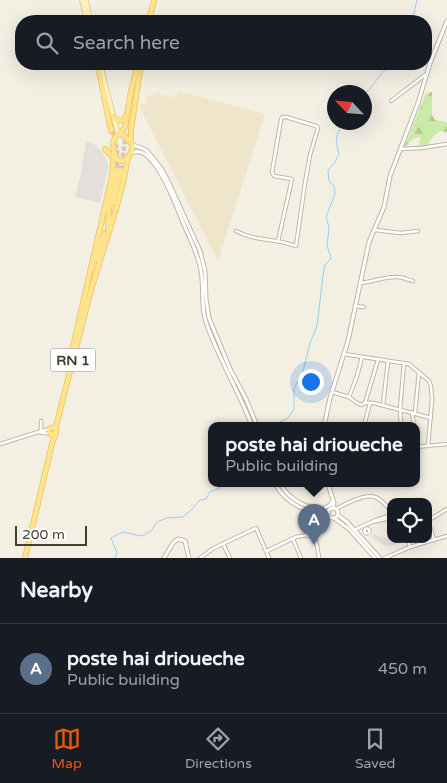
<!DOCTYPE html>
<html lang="en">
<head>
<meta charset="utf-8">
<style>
  :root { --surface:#171b24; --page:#242831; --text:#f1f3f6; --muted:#9ea1a6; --line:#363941; --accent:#ea580c }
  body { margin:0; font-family:"Varela Round",sans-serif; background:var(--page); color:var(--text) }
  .controls { position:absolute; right:15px; bottom:15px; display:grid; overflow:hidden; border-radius:10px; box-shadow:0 5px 20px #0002 }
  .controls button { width:45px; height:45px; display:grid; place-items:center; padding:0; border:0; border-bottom:1px solid var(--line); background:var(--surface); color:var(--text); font:25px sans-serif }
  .compass { position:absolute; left:327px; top:85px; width:45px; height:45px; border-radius:50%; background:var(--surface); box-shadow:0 5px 20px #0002; rotate:296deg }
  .scale { position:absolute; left:15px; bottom:12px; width:72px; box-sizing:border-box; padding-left:5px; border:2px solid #453e32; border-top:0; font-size:14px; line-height:18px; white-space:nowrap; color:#453e32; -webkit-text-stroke:4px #fff; paint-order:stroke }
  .you { position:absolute; left:310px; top:381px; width:18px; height:18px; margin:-12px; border:4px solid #fff; border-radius:50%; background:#1a73e8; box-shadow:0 0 0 8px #1a73e833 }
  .badge { display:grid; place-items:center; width:32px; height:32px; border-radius:50%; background:var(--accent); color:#fff; font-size:16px; font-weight:700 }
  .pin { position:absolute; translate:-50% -41px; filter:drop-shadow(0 1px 2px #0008) }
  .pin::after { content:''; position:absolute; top:26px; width:18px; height:15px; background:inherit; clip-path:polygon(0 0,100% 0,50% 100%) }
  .popup { position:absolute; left:208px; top:422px; width:212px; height:65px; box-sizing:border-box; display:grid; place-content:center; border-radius:10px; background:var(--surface); filter:drop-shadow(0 1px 4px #0005); font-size:16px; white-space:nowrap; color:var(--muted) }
  .popup b { font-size:19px; color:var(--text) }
  .popup::after { content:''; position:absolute; left:50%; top:100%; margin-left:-10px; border:10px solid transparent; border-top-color:var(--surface) }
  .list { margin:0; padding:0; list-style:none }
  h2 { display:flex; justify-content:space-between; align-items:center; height:65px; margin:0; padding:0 20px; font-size:21px }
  h2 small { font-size:16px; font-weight:400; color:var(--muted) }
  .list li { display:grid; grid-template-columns:32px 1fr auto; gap:15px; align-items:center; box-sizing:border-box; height:90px; padding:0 20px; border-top:1px solid var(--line) }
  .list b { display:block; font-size:19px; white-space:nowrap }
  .list p { margin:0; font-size:16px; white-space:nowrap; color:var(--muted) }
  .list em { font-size:16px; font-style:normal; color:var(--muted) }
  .icon { flex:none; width:28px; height:28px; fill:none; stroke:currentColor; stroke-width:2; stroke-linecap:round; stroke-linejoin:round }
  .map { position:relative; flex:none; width:447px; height:558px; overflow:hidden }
  .search { position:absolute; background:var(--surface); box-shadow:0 5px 20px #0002; left:15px; right:15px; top:15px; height:55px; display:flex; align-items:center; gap:12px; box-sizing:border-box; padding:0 18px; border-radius:20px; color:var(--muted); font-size:19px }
  .sheet { height:155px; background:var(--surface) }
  nav { display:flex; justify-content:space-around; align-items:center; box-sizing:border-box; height:70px; border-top:1px solid var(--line); background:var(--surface); font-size:14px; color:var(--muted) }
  nav a { display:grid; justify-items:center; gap:2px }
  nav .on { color:var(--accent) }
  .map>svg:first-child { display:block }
</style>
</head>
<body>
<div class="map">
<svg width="447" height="558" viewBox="0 0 447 558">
  <defs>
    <pattern id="forest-firs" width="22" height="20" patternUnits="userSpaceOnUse" patternTransform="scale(1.25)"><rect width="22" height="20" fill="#caeba7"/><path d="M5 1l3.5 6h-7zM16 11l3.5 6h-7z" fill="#afcb90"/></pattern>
  </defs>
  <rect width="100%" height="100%" fill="#f3efe3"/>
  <polygon fill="#eee5cb" points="159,91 161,95 176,97 178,91 265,114 218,261 139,106 147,102 145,98"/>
  <polygon fill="url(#forest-firs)" points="432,92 432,115 435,120 447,122 447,132 440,131 432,138 427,146 419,146 420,137 413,139 404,148 426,93"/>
  <g fill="#e3e0dc">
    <polygon points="86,141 94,144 103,153 109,165 100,203 75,197 79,179 80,179"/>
    <polygon points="374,534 377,536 391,539 403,539 404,542 390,546 385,546 373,538 372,536"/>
  </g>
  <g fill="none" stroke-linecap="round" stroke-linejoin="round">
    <g stroke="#99cdf6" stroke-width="1">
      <polyline points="410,21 413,18 417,0"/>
      <path d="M 364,94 C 372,88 376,80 382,73 C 385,70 388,68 391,64"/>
      <path d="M 270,426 L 287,419 L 294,409 L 294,389 L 303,371 L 310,343 L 317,326 L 323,275 L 325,265 L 330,260 L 331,257 L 327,246 L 329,227 L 326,217 L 335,194 L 334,186 L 329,181 L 328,170 L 335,162 L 339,154 C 335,138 335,136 345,122"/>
      <polyline points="115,558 117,553 111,538 123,532 142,536 151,531 157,522 166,518 183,517 192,509 200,500 206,499 210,492 220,488 221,484"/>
    </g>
    <g stroke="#d0ccc0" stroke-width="4.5" stroke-dasharray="4.5 2" stroke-linecap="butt">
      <polyline points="113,131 117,150 117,170"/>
      <polyline points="121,170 126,134"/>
      <polyline points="106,234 113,209"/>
    </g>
    <defs>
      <g id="minor">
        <polyline points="391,101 425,75"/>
        <polyline points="400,149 421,148 447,144"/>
        <polyline points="375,230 401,233 418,231"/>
        <path d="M 236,231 C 249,238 262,239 276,241 C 283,242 289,244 296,246 L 305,183 L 310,155 L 318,128 L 316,126 L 286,117 L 282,117 L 281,120 L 272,172 L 274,176 L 292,179 L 278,241"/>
        <path d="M 360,283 C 372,282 386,276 397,277 C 403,277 408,280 413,281"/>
        <polyline points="355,306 364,307"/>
        <polyline points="344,354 409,364 429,381 431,386 432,400 428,446"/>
        <polyline points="332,392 349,397 357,403 361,405 365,403 374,403 431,418"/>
        <polyline points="349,397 357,376 362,357"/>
        <polyline points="365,403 378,360"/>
        <polyline points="383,405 388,361"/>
        <polyline points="412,412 414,426"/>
        <polyline points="415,413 419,372"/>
        <polyline points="364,426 370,403"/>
        <polyline points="401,426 400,409 404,363"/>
        <polyline points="49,429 38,432 45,433 50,434"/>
        <polyline points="41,431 41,421"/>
        <polyline points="0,444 38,432"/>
        <polyline points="416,447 447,444"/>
        <polyline points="303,484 304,484"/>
        <path d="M 336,509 C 345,504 365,493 375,497 C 381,499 386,506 391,510"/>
        <polyline points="428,519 434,540"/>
        <polyline points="429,520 447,509"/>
        <polyline points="372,522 391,518"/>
        <circle cx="367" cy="531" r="2.5"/>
        <polyline points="354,530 376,520 391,515"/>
        <polyline points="293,539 301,558"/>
        <polyline points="408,539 410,547"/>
        <polyline points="223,544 230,558"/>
        <polyline points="267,551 296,537 307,535 314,538 317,545 319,558"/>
        <polyline points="200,558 214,548 256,528 269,558"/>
        <polyline points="385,558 410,547 447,536"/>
      </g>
      <g id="tertiary">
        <polyline points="133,145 144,149 148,152 161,168 169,183 200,251 205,271 206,299 209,318 230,369 246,399 257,426"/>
        <path d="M 130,153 C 136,151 140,151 145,154 C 163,168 176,206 185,227 C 190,239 197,252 200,266 C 205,284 200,304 206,322 C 218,358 239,391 252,426"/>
        <polyline points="324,426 330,398 348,341 369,242 384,207 390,176 418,103 430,63 447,21"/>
        <path d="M 275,484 C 288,506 306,511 330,517"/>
        <path d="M 280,484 C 291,502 308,508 328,512"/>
        <polyline points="328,484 334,503 333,508"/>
        <circle cx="333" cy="513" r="5"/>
        <polyline points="321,510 330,505 333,500"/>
        <polyline points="338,515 347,522 379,557"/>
        <polyline points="334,518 349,529 375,558"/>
        <polyline points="164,558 173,543 178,539 185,541 189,558"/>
      </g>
      <g id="secondary">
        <polyline points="82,0 87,21"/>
        <polyline points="86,0 90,21"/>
        <polyline points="100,64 118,134"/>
      </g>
      <g id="primary">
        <polyline points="149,21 154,0"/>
        <polyline points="96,64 99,71 111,131"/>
        <path d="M 113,116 C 116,121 123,122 126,116"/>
        <path d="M 118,134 L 124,136 L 132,144 C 133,151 129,158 123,161 L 118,160 C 113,152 110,141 118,134 Z"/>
        <polyline points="120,134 125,127 131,91 138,64"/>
        <polyline points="131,143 131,130 141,64"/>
        <polyline points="105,149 114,159"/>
        <polyline points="113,203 121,170"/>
        <polyline points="108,229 109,208 117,170"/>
        <polyline points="96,259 104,234"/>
        <polyline points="69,364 112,176 114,153"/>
        <polyline points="56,430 55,428 51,428 49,429 49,433 52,435 56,433 56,426 91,290 116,209 123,183 128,157"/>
        <polyline points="25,558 52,444 56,433"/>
      </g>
    </defs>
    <use href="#minor" stroke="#bfb7a5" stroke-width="4.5"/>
    <use href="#tertiary" stroke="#bfb7a5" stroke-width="5"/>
    <use href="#secondary" stroke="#d7c68e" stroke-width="5.5"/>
    <use href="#primary" stroke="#edc556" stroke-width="6"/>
    <use href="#minor" stroke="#fff" stroke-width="2.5"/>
    <use href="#tertiary" stroke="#fff" stroke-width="3"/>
    <use href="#secondary" stroke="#fff2c0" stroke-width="4"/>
    <use href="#primary" stroke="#ffe38f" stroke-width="4.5"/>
  </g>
  <g text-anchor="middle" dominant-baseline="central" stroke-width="4" stroke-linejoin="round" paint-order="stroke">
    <rect fill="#fff" stroke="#7d7870" stroke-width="1" x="50.5" y="348.5" width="45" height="23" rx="4"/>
    <g font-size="14" font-weight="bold" fill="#453e32">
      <text x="73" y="360">RN 1</text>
    </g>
  </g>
</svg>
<div class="controls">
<button><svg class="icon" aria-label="locate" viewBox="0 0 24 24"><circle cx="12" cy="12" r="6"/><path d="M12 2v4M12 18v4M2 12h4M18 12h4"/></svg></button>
</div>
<svg class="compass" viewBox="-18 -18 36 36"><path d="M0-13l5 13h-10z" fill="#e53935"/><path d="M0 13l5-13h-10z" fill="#9ea1a6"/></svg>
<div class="scale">200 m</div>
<div class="you"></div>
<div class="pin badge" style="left:314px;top:545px;background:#5c6f8a">A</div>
<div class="popup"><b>poste hai drioueche</b>Public building</div>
<div class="search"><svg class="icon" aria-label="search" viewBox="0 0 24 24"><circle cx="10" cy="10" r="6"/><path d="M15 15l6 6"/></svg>Search here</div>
</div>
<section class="sheet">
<h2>Nearby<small></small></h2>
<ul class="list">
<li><span class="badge" style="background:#5c6f8a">A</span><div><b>poste hai drioueche</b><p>Public building</p></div><em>450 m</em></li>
</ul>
</section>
<nav>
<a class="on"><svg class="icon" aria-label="map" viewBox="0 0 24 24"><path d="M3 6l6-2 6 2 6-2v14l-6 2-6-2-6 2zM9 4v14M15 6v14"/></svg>Map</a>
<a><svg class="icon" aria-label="directions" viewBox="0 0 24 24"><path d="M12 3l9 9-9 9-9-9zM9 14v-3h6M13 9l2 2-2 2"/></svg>Directions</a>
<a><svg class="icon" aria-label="saved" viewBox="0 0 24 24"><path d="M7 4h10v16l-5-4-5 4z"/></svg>Saved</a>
</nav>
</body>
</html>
